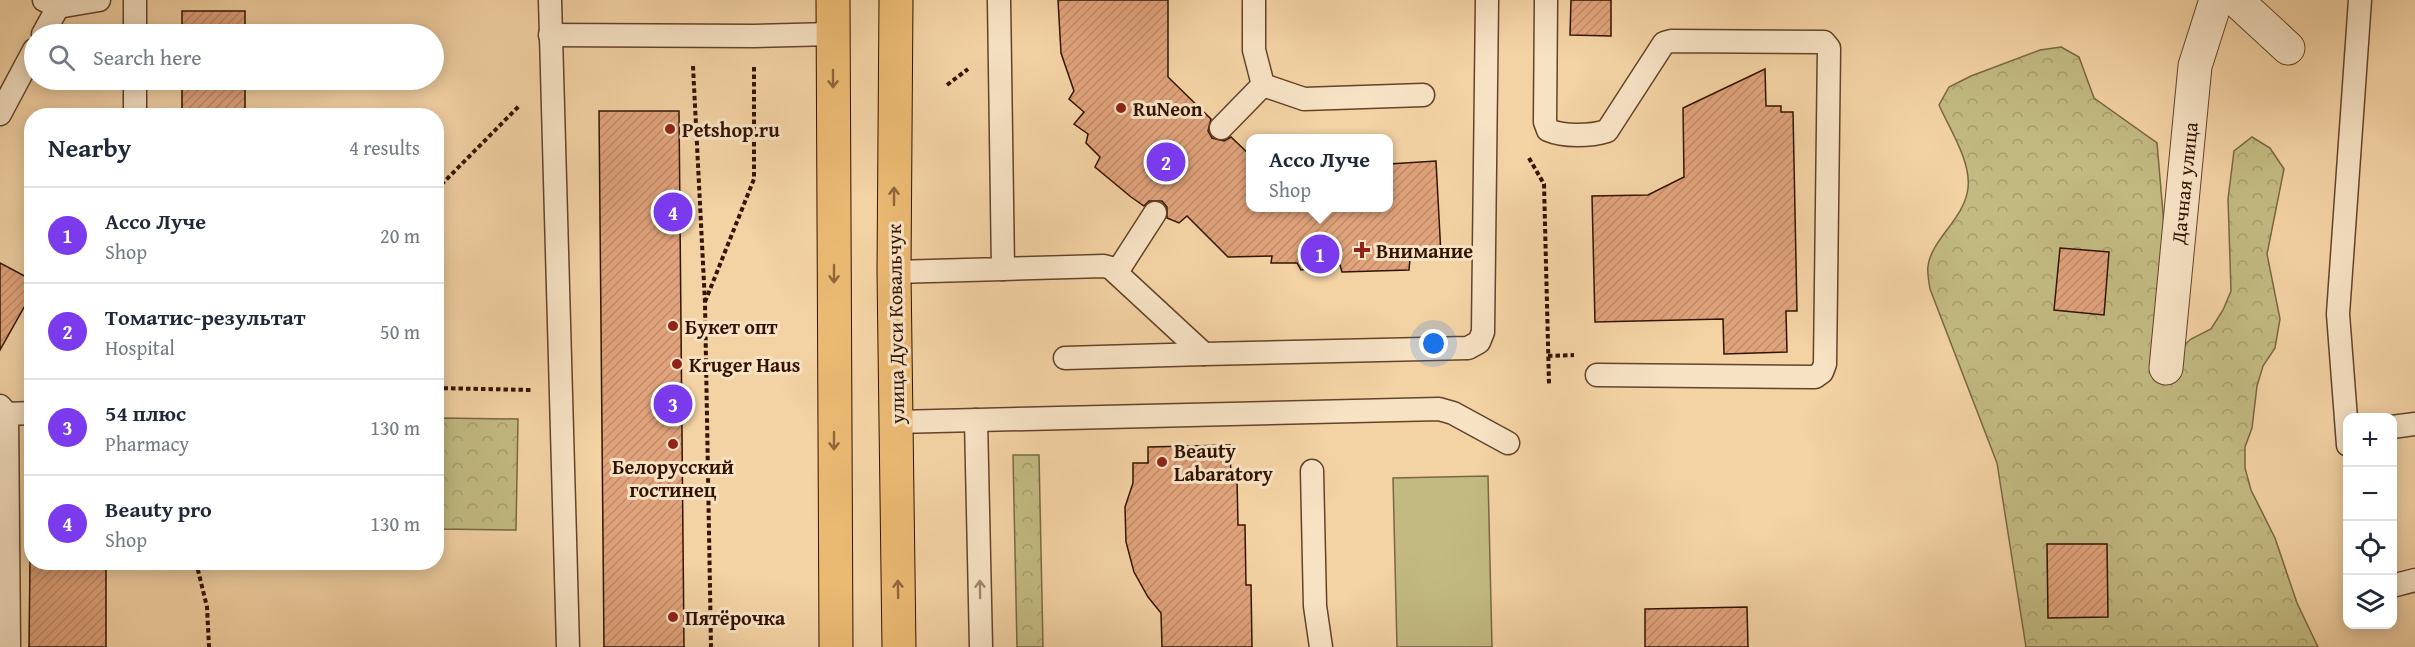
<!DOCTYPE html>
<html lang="en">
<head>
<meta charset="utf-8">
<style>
  :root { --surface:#fff; --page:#f2f2f3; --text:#1f2937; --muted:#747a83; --line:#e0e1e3; --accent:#7c3aed }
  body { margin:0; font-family:"Gentium Book Plus",serif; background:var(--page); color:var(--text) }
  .controls { position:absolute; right:18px; bottom:18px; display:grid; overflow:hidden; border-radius:12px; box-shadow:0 3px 15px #0003 }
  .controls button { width:54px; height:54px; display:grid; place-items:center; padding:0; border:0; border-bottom:2px solid var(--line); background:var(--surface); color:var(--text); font:30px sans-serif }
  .you { position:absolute; left:1434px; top:344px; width:21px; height:21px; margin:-15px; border:4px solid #fff; border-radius:50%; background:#1a73e8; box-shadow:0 0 0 9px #1a73e833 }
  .badge { display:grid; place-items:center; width:39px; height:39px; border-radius:50%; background:var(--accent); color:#fff; font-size:20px; font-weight:700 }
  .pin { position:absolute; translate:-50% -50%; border:3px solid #fff; box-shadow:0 2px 6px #0006 }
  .popup { position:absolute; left:1246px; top:134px; width:147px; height:78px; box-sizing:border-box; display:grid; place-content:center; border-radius:12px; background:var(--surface); filter:drop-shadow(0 2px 4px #0005); font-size:20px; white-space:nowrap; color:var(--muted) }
  .popup b { font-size:22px; color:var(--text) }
  .popup::after { content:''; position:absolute; left:50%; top:100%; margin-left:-12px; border:12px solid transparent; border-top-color:var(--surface) }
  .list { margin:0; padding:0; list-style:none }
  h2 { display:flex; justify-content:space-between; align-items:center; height:78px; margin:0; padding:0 24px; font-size:26px }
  h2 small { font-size:20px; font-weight:400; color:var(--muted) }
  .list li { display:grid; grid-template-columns:39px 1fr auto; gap:18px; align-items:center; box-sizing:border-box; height:96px; padding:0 24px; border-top:2px solid var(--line) }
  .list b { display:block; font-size:22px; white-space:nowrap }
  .list p { margin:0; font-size:20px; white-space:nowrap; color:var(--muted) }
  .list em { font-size:20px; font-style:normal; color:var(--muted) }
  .icon { flex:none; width:33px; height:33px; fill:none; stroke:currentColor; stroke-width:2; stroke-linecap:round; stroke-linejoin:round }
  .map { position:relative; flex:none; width:2415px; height:647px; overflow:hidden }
  .search { position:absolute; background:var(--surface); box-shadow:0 3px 15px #0003; left:24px; top:24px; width:420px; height:66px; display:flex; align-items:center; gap:15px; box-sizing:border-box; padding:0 21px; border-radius:33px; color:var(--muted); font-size:22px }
  .panel { position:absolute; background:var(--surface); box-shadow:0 3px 15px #0003; left:24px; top:108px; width:420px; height:462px; border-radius:24px }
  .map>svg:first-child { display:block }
</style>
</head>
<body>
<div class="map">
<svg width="2415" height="647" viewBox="0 0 2415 647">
  <defs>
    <pattern id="forest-crowns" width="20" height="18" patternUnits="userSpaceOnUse" patternTransform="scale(1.5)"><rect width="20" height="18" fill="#c2ba81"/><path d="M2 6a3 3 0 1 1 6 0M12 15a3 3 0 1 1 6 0" fill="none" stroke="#a79f6e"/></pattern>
    <pattern id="building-hatch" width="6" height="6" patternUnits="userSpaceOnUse" patternTransform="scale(1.5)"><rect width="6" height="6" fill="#e0a37b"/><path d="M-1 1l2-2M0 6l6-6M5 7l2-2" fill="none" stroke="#c18b69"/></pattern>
  </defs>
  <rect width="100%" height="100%" fill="#f3d2a4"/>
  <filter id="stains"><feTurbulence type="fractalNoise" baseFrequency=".00333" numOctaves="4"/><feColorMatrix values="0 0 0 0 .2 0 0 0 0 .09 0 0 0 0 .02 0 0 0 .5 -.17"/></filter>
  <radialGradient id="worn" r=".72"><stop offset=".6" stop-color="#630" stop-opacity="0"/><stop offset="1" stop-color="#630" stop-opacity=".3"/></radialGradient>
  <g fill="url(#forest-crowns)" stroke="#7a6741" stroke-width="1.5">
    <path d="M 2061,47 L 2079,57 L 2094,98 L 2157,143 L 2175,354 L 2191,339 L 2211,329 L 2223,310 L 2231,291 L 2228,199 L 2234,151 L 2252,137 L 2270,148 L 2284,169 L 2267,254 L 2280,319 L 2275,348 L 2263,366 L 2257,386 L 2252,428 L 2245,447 L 2245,468 L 2251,490 L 2275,538 L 2297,603 L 2318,647 L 2026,647 L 1997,463 L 1930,289 C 1929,282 1927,273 1928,266 C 1931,240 1965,218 1968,188 C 1971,161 1950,130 1939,105 L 1949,87 L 1971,76 L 2040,50 Z"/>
    <polygon points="441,418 518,419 516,530 439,529"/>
    <polygon points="1013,455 1039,455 1043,647 1017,647"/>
  </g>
  <polygon fill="#c2ba81" stroke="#7a6741" stroke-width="1.5" points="1488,476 1492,647 1397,647 1393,478"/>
  <g fill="url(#building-hatch)" stroke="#331401" stroke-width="1.5">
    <polygon points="1058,0 1168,0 1168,77 1211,119 1208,131 1212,138 1224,141 1231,137 1251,156 1251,207 1389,207 1389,164 1436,161 1441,255 1410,259 1409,270 1342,272 1340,265 1301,270 1297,263 1271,263 1272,256 1228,257 1187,216 1179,223 1167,218 1167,207 1162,201 1149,201 1144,206 1131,197 1095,167 1100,157 1086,143 1088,134 1074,124 1084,112 1069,99 1074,91 1061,53"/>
    <polygon points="1571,0 1611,0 1611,36 1570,35"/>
    <rect x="182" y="11" width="63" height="23"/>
    <polygon points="1765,69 1766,106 1781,106 1781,112 1793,112 1797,311 1786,311 1787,352 1724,354 1723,319 1595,322 1592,196 1648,195 1684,177 1683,108"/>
    <rect x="182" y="80" width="63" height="36"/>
    <polygon points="599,111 679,111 684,647 604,647"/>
    <polygon points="2060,248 2109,252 2104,315 2054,310"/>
    <polygon points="0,263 32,280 32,293 0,350"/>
    <polygon points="1230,445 1231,478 1237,478 1238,525 1245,525 1246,585 1251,585 1252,647 1162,647 1161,613 1148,597 1134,572 1126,542 1125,507 1133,483 1133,463 1148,463 1148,447"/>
    <polygon points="2047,544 2107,544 2108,617 2048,618"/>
    <polygon points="30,562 106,562 106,647 29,647"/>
    <polygon points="1747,607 1748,647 1645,647 1645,609"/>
  </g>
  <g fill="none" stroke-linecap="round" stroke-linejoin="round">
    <defs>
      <g id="service">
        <polyline points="44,0 58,7 99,0"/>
        <polyline points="550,0 568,647"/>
        <polyline points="1254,0 1254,50 1263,85 1304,99 1423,95"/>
        <path d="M 1546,0 L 1545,122 L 1548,130 C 1564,137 1591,136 1607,131 L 1664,43 L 1671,41 L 1824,42 L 1829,48 L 1825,364 L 1822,372 L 1815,377 L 1597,375"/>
        <polyline points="43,34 58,7"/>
        <polyline points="135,34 135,0"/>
        <polyline points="550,35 754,36 833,34"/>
        <polyline points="0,114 34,50"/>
        <polyline points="135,116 135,80"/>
        <polyline points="1221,128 1263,85"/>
        <polyline points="1003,269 1104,266 1111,268 1204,354 1468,348 1479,342 1483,332 1487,0"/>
        <polyline points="894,272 1003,269 999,0"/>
        <polyline points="1117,272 1155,213"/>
        <polyline points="1065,358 1204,354"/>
        <polyline points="0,406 7,414 9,647"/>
        <polyline points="7,414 32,413"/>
        <polyline points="976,420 981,647"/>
        <polyline points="896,422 1439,409 1453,413 1508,443"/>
        <polyline points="2392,427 2415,424"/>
        <polyline points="2348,445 2338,314 2360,0"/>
        <polyline points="1312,471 1315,606 1321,647"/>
        <polyline points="2392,586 2415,580"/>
      </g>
      <g id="minor">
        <polyline points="2236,0 2288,48"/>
        <polyline points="2166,368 2195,66 2216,0"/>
      </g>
      <g id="primary">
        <polyline points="833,0 836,647"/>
        <polyline points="896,0 894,272 899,647"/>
      </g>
    </defs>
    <use href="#service" stroke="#63442a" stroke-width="25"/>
    <use href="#minor" stroke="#63442a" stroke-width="35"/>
    <use href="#primary" stroke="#331401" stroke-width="35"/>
    <g stroke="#331401" stroke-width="4" stroke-dasharray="4.5 3" stroke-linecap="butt">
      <polyline points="693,66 705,303 711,647"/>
      <polyline points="947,85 968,69"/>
      <polyline points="1529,158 1544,184 1549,384"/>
      <polyline points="436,190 520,105"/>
      <polyline points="705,302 754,179 754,67"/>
      <polyline points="1548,356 1574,355"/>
      <polyline points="436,388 531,390"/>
      <polyline points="196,562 207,607 209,647"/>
    </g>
    <use href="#service" stroke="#f7e2c4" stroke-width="22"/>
    <use href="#minor" stroke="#f7e2c4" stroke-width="33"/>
    <use href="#primary" stroke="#eab972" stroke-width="33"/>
  </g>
  <defs><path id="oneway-shaft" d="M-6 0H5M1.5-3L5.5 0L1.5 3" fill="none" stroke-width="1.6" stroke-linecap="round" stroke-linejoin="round" transform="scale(1.5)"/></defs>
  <g stroke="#8e663a">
    <use href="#oneway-shaft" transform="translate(833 79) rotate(90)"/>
    <use href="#oneway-shaft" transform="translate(894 196) rotate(-90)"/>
    <use href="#oneway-shaft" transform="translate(834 274) rotate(90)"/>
    <use href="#oneway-shaft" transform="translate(834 441) rotate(90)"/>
    <use href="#oneway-shaft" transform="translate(898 589) rotate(-91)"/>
  </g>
  <use stroke="#9f856c" href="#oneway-shaft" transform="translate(980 589) rotate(-91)"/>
  <g fill="#8f2418" stroke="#f7e2c4" stroke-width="2">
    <circle cx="1121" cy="108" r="6"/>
    <circle cx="670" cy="129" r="6"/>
    <path d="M1359 241h6v6h6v6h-6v6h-6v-6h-6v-6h6z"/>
    <circle cx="673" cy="326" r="6"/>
    <circle cx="677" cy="364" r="6"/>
    <circle cx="673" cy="444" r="6"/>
    <circle cx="1162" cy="462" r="6"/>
    <circle cx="673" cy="617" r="6"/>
  </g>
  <g text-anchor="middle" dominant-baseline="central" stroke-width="6" stroke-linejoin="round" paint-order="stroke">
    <g font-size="20" font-weight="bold" fill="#331401" stroke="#f7e2c4" text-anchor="start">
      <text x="1133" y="108">RuNeon</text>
      <text x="682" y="129">Petshop.ru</text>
      <text x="1376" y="250">Внимание</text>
      <text x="685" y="326">Букет опт</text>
      <text x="689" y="364">Kruger Haus</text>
      <text x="1174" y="450">Beauty<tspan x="1174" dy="23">Labaratory</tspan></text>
      <text x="673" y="466" text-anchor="middle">Белорусский<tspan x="673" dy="23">гостинец</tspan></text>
      <text x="685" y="617">Пятёрочка</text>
    </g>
    <g font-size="20" fill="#331401" stroke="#f7e2c4">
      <text transform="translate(2184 183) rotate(-84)">Дачная улица</text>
      <text transform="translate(895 324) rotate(-91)">улица Дуси Ковальчук</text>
    </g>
  </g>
  <rect width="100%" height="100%" filter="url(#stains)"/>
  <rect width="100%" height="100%" fill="url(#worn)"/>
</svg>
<div class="controls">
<button>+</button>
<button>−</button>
<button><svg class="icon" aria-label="locate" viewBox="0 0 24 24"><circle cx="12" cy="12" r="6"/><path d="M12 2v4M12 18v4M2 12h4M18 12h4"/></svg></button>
<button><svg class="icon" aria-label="layers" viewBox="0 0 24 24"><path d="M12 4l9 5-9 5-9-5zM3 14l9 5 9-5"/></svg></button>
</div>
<div class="you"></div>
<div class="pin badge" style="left:1320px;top:254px">1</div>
<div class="popup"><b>Ассо Луче</b>Shop</div>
<div class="pin badge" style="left:1166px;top:162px">2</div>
<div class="pin badge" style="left:673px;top:404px">3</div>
<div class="pin badge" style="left:673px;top:212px">4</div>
<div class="search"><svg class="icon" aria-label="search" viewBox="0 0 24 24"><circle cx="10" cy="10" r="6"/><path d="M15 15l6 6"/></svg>Search here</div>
<section class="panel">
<h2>Nearby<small>4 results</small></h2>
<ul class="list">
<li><span class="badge">1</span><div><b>Ассо Луче</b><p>Shop</p></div><em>20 m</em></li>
<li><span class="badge">2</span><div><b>Томатис-результат</b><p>Hospital</p></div><em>50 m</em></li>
<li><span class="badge">3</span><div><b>54 плюс</b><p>Pharmacy</p></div><em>130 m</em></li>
<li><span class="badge">4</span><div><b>Beauty pro</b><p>Shop</p></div><em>130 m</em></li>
</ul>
</section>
</div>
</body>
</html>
